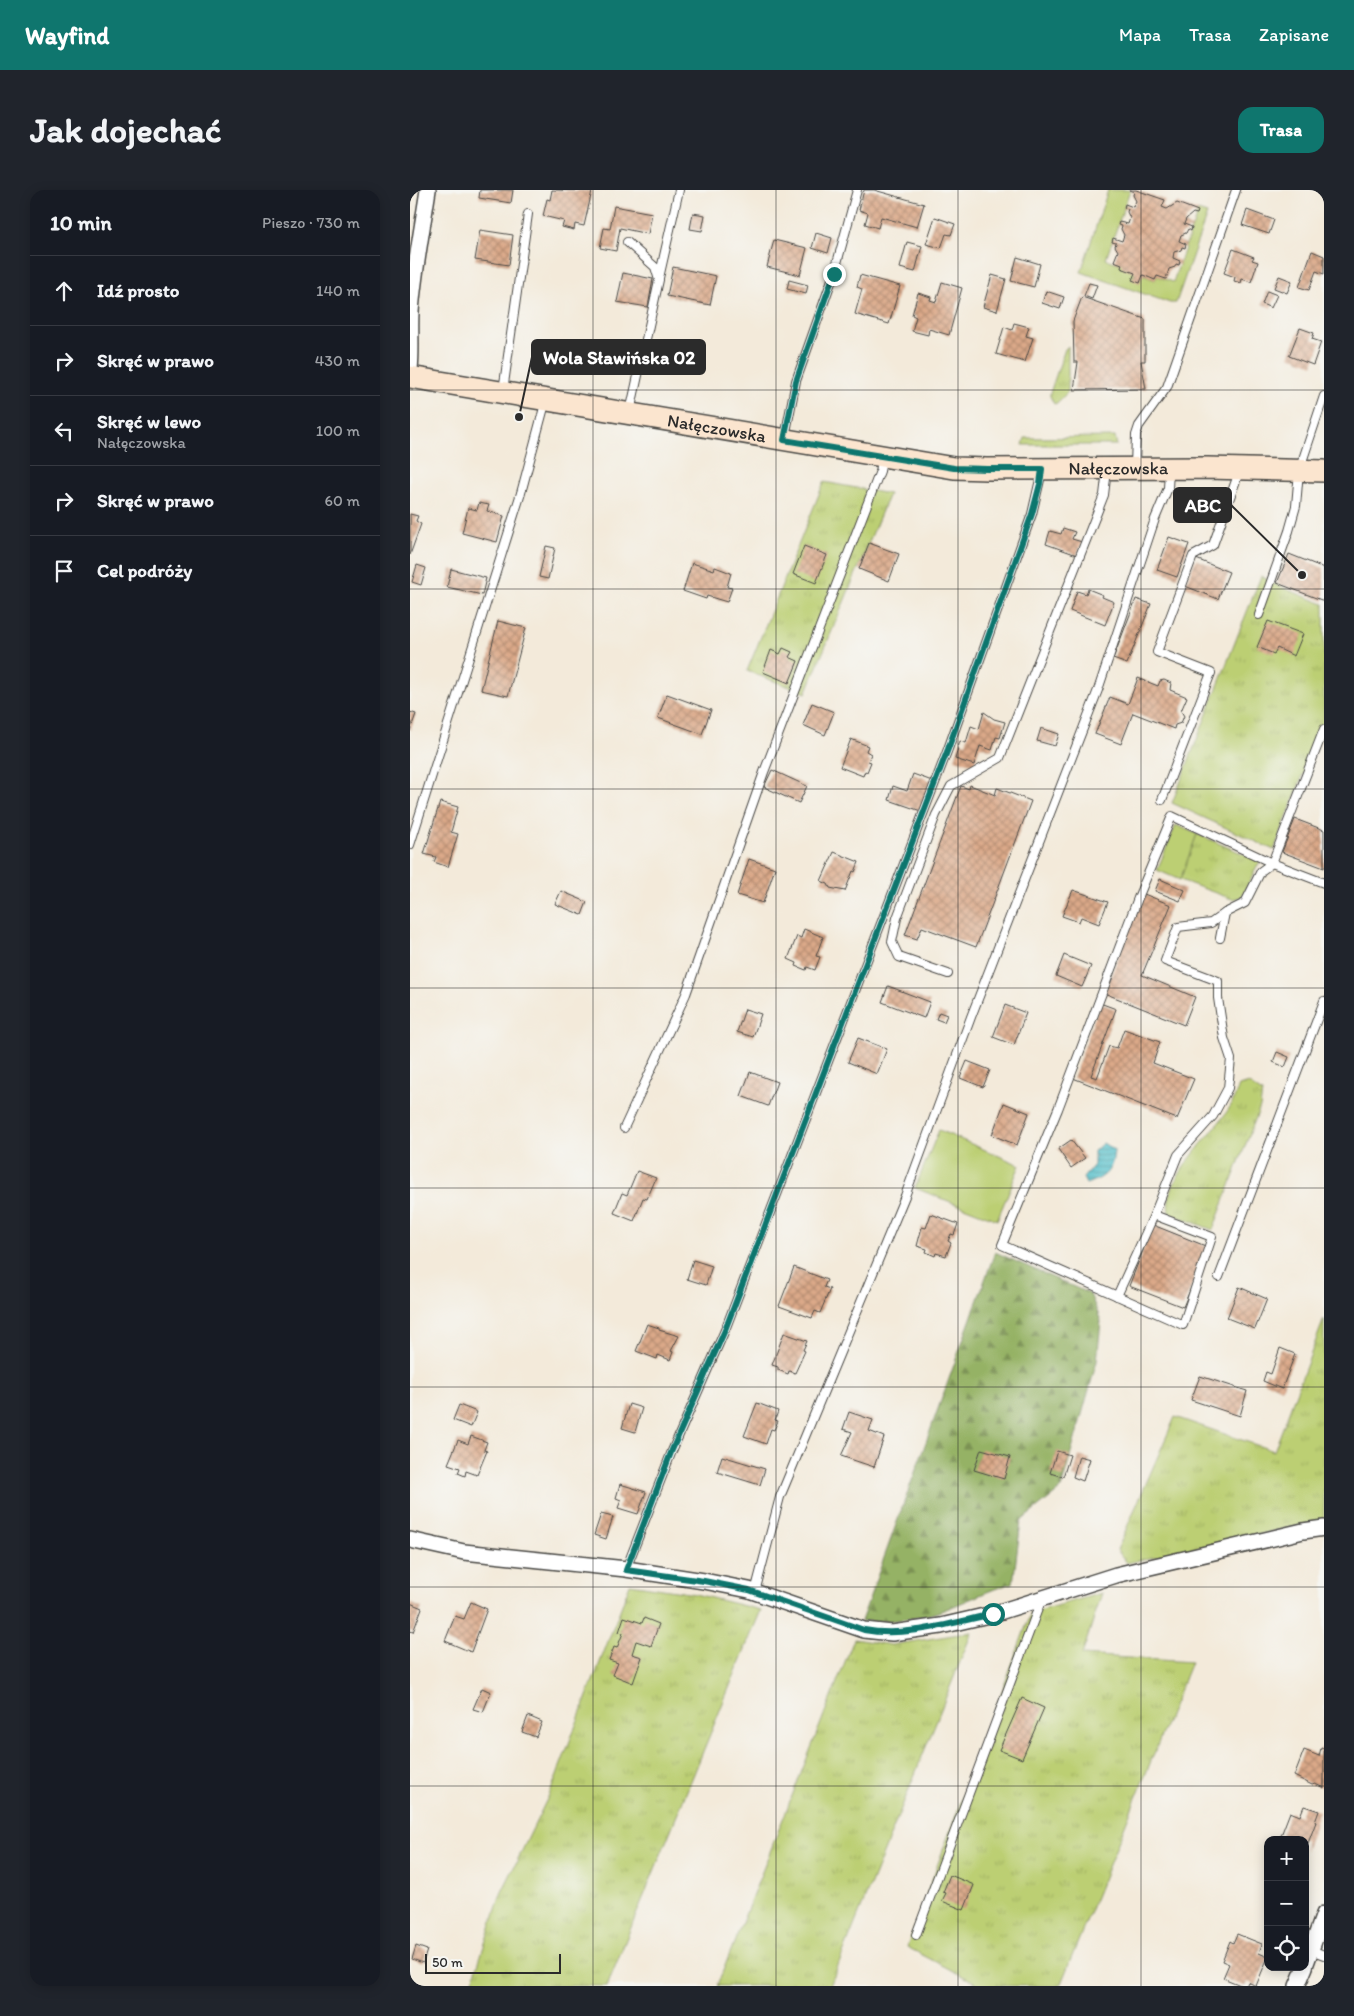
<!DOCTYPE html>
<html lang="pl">
<head>
<meta charset="utf-8">
<style>
  :root { --surface:#171b24; --page:#20242c; --text:#f1f3f6; --muted:#9ea1a6; --line:#363941; --accent:#0f766e }
  body { margin:0; font-family:Itim,sans-serif; background:var(--page); color:var(--text) }
  .controls { position:absolute; right:15px; bottom:15px; display:grid; overflow:hidden; border-radius:10px; box-shadow:0 2px 12px #0003 }
  .controls button { width:45px; height:45px; display:grid; place-items:center; padding:0; border:0; border-bottom:1px solid var(--line); background:var(--surface); color:var(--text); font:25px sans-serif }
  .scale { position:absolute; left:15px; bottom:12px; width:136px; box-sizing:border-box; padding-left:5px; border:2px solid #2b2b2b; border-top:0; font-size:14px; line-height:18px; white-space:nowrap; color:#2b2b2b; -webkit-text-stroke:4px #f6f6f2; paint-order:stroke }
  .stop { position:absolute; width:15px; height:15px; margin:-11px; border:4px solid #0f766e; border-radius:50%; background:#fff }
  .stop.end { background:#0f766e; border-color:#fff; box-shadow:0 1px 5px #0008 }
  .list { margin:0; padding:0; list-style:none }
  h2 { display:flex; justify-content:space-between; align-items:center; height:65px; margin:0; padding:0 20px; font-size:21px }
  h2 small { font-size:16px; font-weight:400; color:var(--muted) }
  .list li { display:grid; grid-template-columns:32px 1fr auto; gap:15px; align-items:center; box-sizing:border-box; height:70px; padding:0 20px; border-top:1px solid var(--line) }
  .list b { display:block; font-size:19px; white-space:nowrap }
  .list p { margin:0; font-size:16px; white-space:nowrap; color:var(--muted) }
  .list em { font-size:16px; font-style:normal; color:var(--muted) }
  .icon { flex:none; width:28px; height:28px; fill:none; stroke:currentColor; stroke-width:2; stroke-linecap:round; stroke-linejoin:round }
  .map { position:relative; flex:none; width:914px; height:1796px; overflow:hidden; border-radius:15px }
  header { display:flex; align-items:center; gap:30px; box-sizing:border-box; height:70px; padding:0 25px; background:var(--accent); color:#fff }
  header strong { font-size:24px }
  nav { display:flex; gap:28px; margin-inline-start:auto; font-size:18px }
  .intro { display:flex; align-items:center; justify-content:space-between; box-sizing:border-box; height:120px; padding:0 30px }
  h1 { margin:0; font-size:35px }
  .button { padding:12px 22px; border-radius:15px; background:var(--accent); color:#fff; font-size:18px; font-weight:700 }
  main { display:flex; gap:30px; padding:0 30px }
  aside { flex:1; background:var(--surface); border-radius:15px; box-shadow:0 2px 12px #0003 }
  .map>svg:first-child { display:block }
</style>
</head>
<body>
<header>
<strong>Wayfind</strong>
<nav><a>Mapa</a><a>Trasa</a><a>Zapisane</a></nav>
</header>
<div class="intro"><h1>Jak dojechać</h1><a class="button">Trasa</a></div>
<main>
<aside>
<h2>10 min<small>Pieszo · 730 m</small></h2>
<ul class="list">
<li><svg class="icon" aria-label="ahead" viewBox="0 0 24 24"><path d="M12 20V5M6 11l6-6 6 6"/></svg><div><b>Idź prosto</b></div><em>140 m</em></li>
<li><svg class="icon" aria-label="right" viewBox="0 0 24 24"><path d="M7 20v-9h11M14 6l5 5-5 5"/></svg><div><b>Skręć w prawo</b></div><em>430 m</em></li>
<li><svg class="icon" aria-label="left" viewBox="0 0 24 24"><path d="M17 20v-9H6M10 6l-5 5 5 5"/></svg><div><b>Skręć w lewo</b><p>Nałęczowska</p></div><em>100 m</em></li>
<li><svg class="icon" aria-label="right" viewBox="0 0 24 24"><path d="M7 20v-9h11M14 6l5 5-5 5"/></svg><div><b>Skręć w prawo</b></div><em>60 m</em></li>
<li><svg class="icon" aria-label="arrive" viewBox="0 0 24 24"><path d="M6 21V4h12l-3 4 3 4H6"/></svg><div><b>Cel podróży</b></div></li>
</ul>
</aside>
<div class="map">
<svg width="914" height="1796" viewBox="0 0 914 1796">
  <defs>
    <pattern id="grass-tufts" width="24" height="20" patternUnits="userSpaceOnUse" patternTransform="scale(1.25)"><rect width="24" height="20" fill="#bccf73"/><path d="M3 7l-1-3M5 7V3M7 7l1-3M15 17l-1-3M17 17v-4M19 17l1-3" fill="none" stroke="#a2b264"/></pattern>
    <pattern id="forest-firs" width="22" height="20" patternUnits="userSpaceOnUse" patternTransform="scale(1.25)"><rect width="22" height="20" fill="#95b265"/><path d="M5 1l3.5 6h-7zM16 11l3.5 6h-7z" fill="#7a9153"/></pattern>
    <pattern id="water-rules" width="6" height="5" patternUnits="userSpaceOnUse" patternTransform="scale(1.25)"><rect width="6" height="5" fill="#52bfca"/><path d="M0 2.5h6" fill="none" stroke="#449ba4"/></pattern>
    <pattern id="building-cross-hatch" width="8" height="8" patternUnits="userSpaceOnUse" patternTransform="scale(1.25)"><rect width="8" height="8" fill="#dba989"/><path d="M0 0l8 8M0 8l8-8" fill="none" stroke="#b28a70"/></pattern>
  </defs>
  <rect width="100%" height="100%" fill="#f6f6f2"/>
  <filter id="ink" filterUnits="userSpaceOnUse"><feTurbulence type="fractalNoise" baseFrequency=".02" numOctaves="2"/><feDisplacementMap in="SourceGraphic" scale="10" xChannelSelector="R" yChannelSelector="G"/><feConvolveMatrix kernelMatrix="1 2 1 2 8 2 1 2 1" color-interpolation-filters="sRGB"/></filter>
  <filter id="wash" filterUnits="userSpaceOnUse"><feTurbulence type="fractalNoise" baseFrequency=".0096" numOctaves="4" result="noise"/><feDisplacementMap in="SourceGraphic" scale="20" xChannelSelector="R" yChannelSelector="G"/><feGaussianBlur stdDeviation="1.12" result="paint"/><feColorMatrix in="noise" values="0 0 0 0 0 0 0 0 0 0 0 0 0 0 0 0 0 1.4 0 .05"/><feComposite in="paint" operator="in"/></filter>
  <g filter="url(#wash)">
    <rect width="100%" height="100%" fill="#f3eada"/>
    <g fill="url(#grass-tufts)" stroke="#747d4f">
      <polygon points="658,156 658,202 647,213 644,214 640,206 640,203 655,159"/>
      <polygon points="705,247 707,255 613,255 615,248"/>
      <polygon points="414,292 479,304 396,503 337,481"/>
      <polygon points="851,386 871,397 914,414 914,531 864,660 762,613"/>
      <polygon points="787,644 850,671 832,707 822,709 770,690"/>
      <path d="M 838,893 L 852,903 L 850,917 L 803,1040 L 759,1023 C 752,989 803,945 820,917 C 824,910 826,903 829,896 Z"/>
      <polygon points="914,1129 914,1330 717,1373 707,1360 765,1227 864,1261"/>
      <polygon points="220,1394 285,1404 351,1420 197,1796 61,1796 91,1704 140,1603"/>
      <polygon points="692,1403 672,1465 781,1472 650,1796 572,1796 497,1757 621,1423"/>
      <polygon points="562,1442 420,1796 307,1796 444,1449 481,1455"/>
    </g>
    <path fill="url(#forest-firs)" stroke="#606e48" d="M 585,1062 L 680,1104 L 691,1131 L 687,1171 L 651,1299 L 611,1331 L 603,1393 C 578,1400 556,1412 531,1421 C 506,1430 478,1432 451,1431 Z"/>
    <g fill="#bccf73" stroke="#747d4f">
      <polygon points="698,0 720,0 696,69 712,74 725,83 722,90 733,85 745,90 747,86 763,92 788,21 797,24 766,113 760,113 671,82"/>
      <polygon points="766,635 787,644 770,690 747,680"/>
      <polygon points="529,940 610,975 587,1030 505,998"/>
    </g>
    <path fill="url(#water-rules)" stroke="#3e757a" d="M 693,953 L 704,960 C 703,981 695,988 676,994 L 673,988 L 684,975 L 684,961 Z"/>
    <g id="blocks">
      <g fill="url(#building-cross-hatch)">
        <polygon points="70,0 103,0 101,13 69,8"/>
        <polygon points="142,0 182,1 174,36 165,34 164,40 152,37 154,31 133,26 137,9 140,10"/>
        <polygon points="454,0 464,0 514,14 507,37 471,27 468,38 455,34 458,23 449,20"/>
        <polygon points="719,0 726,0 755,10 752,17 757,19 767,13 788,21 787,24 783,23 776,29 774,34 782,37 781,41 778,39 776,43 771,45 769,51 776,54 775,58 772,57 771,60 764,62 763,68 770,71 769,75 766,74 765,77 759,79 756,89 747,86 745,90 733,85 730,93 722,90 725,83 711,78 712,74 704,71 708,61 705,56 706,53 702,52 703,48 712,51 714,45 711,39 712,36 708,35 709,32 718,34 720,28 717,22 718,19 714,18 715,14 723,17 726,11 723,5 724,2"/>
        <polygon points="204,16 242,23 238,44 210,38 206,61 190,58 194,38 200,39"/>
        <polygon points="837,20 864,30 859,44 832,35"/>
        <polygon points="283,23 295,25 292,41 280,39"/>
        <polygon points="525,27 545,34 541,45 536,44 531,58 516,54"/>
        <polygon points="70,40 103,45 99,75 65,70"/>
        <polygon points="406,43 422,48 418,63 402,58"/>
        <polygon points="364,50 397,58 390,85 357,77"/>
        <polygon points="497,52 512,56 505,82 490,78"/>
        <polygon points="823,59 844,67 842,70 848,72 841,92 832,89 831,93 824,91 825,87 814,83"/>
        <polygon points="902,61 914,66 914,84 906,81 899,100 889,97"/>
        <polygon points="607,67 630,74 624,97 601,91"/>
        <polygon points="263,77 306,86 300,115 257,106"/>
        <polygon points="213,83 243,89 238,117 207,112"/>
        <polygon points="450,85 490,96 479,134 445,124 452,99 447,97"/>
        <polygon points="582,85 596,89 587,121 573,117"/>
        <polygon points="869,86 882,91 877,103 864,98"/>
        <polygon points="379,90 398,95 396,104 377,99"/>
        <polygon points="532,92 552,98 539,145 519,139 518,145 502,141 506,127 502,125 508,103 521,107 520,110 526,112"/>
        <polygon points="679,93 687,95 682,109 674,106"/>
        <polygon points="636,101 654,107 650,119 632,113"/>
        <polygon points="857,101 867,105 861,118 852,114"/>
        <polygon points="672,107 735,129 735,171 731,171 736,199 664,200 668,172 664,172 663,131"/>
        <polygon points="604,133 619,137 616,146 623,148 615,172 586,164 594,137 602,140"/>
        <polygon points="890,138 904,143 902,149 911,152 903,175 879,166"/>
        <polygon points="69,313 79,315 77,321 94,326 87,352 52,343 58,318 67,320"/>
        <polygon points="0,324 8,326 6,331 11,334 0,365"/>
        <polygon points="653,338 665,342 662,349 672,352 667,365 636,354 640,341 651,344"/>
        <polygon points="759,347 779,354 767,387 747,380"/>
        <polygon points="459,353 489,364 479,391 449,379"/>
        <polygon points="136,356 145,358 138,389 129,387"/>
        <polygon points="394,356 417,365 406,393 383,384"/>
        <polygon points="879,364 914,378 914,411 867,393"/>
        <polygon points="786,369 819,382 808,409 775,396"/>
        <polygon points="282,373 304,380 305,377 321,383 317,397 322,398 317,412 297,406 296,409 273,401"/>
        <polygon points="7,375 16,378 11,395 2,392"/>
        <polygon points="41,379 76,388 72,405 37,397"/>
        <polygon points="678,399 693,405 692,407 704,412 695,435 660,421 667,401 676,404"/>
        <polygon points="726,409 741,414 717,474 703,469"/>
        <polygon points="88,431 116,438 98,506 71,500"/>
        <polygon points="858,431 893,444 884,466 867,458 864,464 847,457"/>
        <polygon points="373,458 382,462 379,467 388,471 379,493 353,482 361,460 370,464"/>
        <polygon points="728,488 748,496 750,491 754,490 761,493 760,500 777,507 771,521 774,526 771,533 765,535 764,539 723,523 711,554 685,544 700,507 718,514"/>
        <polygon points="257,504 301,520 292,544 248,528"/>
        <polygon points="402,513 424,522 415,545 393,535"/>
        <polygon points="0,522 6,524 0,541"/>
        <polygon points="574,522 584,529 595,532 590,548 586,547 582,560 570,556 564,575 545,569 550,551 556,553 561,536 569,539"/>
        <polygon points="631,538 649,544 645,556 627,551"/>
        <polygon points="441,549 458,556 456,561 461,564 458,571 461,572 457,582 455,581 453,586 430,577"/>
        <polygon points="362,580 397,596 389,613 354,597"/>
        <polygon points="503,584 522,591 511,621 479,610 483,596 497,601"/>
        <polygon points="560,595 585,605 587,598 621,611 566,757 512,737 507,749 495,745 551,596 559,599"/>
        <polygon points="30,612 48,617 41,642 48,644 38,677 24,672 26,667 14,664"/>
        <polygon points="885,629 914,640 914,678 872,662"/>
        <polygon points="424,662 449,672 445,682 443,681 435,701 420,698 418,694 411,691"/>
        <polygon points="339,669 365,678 353,713 327,705"/>
        <polygon points="750,689 775,700 770,711 745,701"/>
        <polygon points="663,700 698,712 689,734 671,727 669,732 652,726"/>
        <polygon points="151,701 177,712 172,725 145,714"/>
        <polygon points="734,704 761,715 732,785 785,807 774,835 694,803"/>
        <polygon points="394,739 413,747 406,766 410,767 405,780 397,777 396,780 386,776 387,773 378,769 387,746 391,748"/>
        <polygon points="654,765 681,776 672,797 646,786"/>
        <polygon points="478,796 520,812 514,828 472,812"/>
        <polygon points="690,813 706,819 681,886 687,888 699,856 707,858 714,839 750,852 743,873 784,889 767,929 663,888"/>
        <polygon points="595,815 616,823 604,855 583,847"/>
        <polygon points="335,819 351,824 343,847 327,842"/>
        <polygon points="529,822 537,825 534,832 526,829"/>
        <polygon points="448,848 477,859 467,884 438,872"/>
        <polygon points="867,862 879,867 875,877 863,872"/>
        <polygon points="557,871 580,880 573,897 550,888"/>
        <polygon points="340,882 367,892 358,916 331,906"/>
        <polygon points="594,913 619,923 607,955 582,945"/>
        <polygon points="661,950 675,968 661,978 648,959"/>
        <polygon points="227,981 246,988 237,1009 233,1008 224,1031 204,1023 212,1003 217,1005"/>
        <polygon points="521,1024 548,1034 544,1045 541,1044 538,1051 541,1053 536,1066 526,1063 525,1066 516,1062 517,1059 507,1056 512,1037 516,1038"/>
        <polygon points="743,1035 798,1057 773,1117 719,1096"/>
        <polygon points="283,1070 302,1076 296,1095 277,1089"/>
        <polygon points="384,1077 417,1090 414,1097 420,1099 410,1123 405,1121 402,1128 369,1116"/>
        <polygon points="829,1097 857,1109 845,1139 817,1128"/>
        <polygon points="237,1134 249,1138 249,1140 269,1146 261,1161 263,1162 260,1170 248,1165 247,1169 226,1161"/>
        <polygon points="374,1143 397,1151 393,1160 395,1161 385,1183 379,1181 378,1184 368,1180 368,1177 362,1175"/>
        <polygon points="870,1158 885,1164 872,1199 853,1191 856,1182 861,1184"/>
        <polygon points="790,1186 837,1201 830,1226 781,1210"/>
        <polygon points="347,1213 368,1221 365,1230 368,1231 364,1240 361,1239 356,1254 334,1246"/>
        <polygon points="219,1214 232,1218 225,1242 212,1238"/>
        <polygon points="49,1215 67,1222 61,1237 43,1230"/>
        <polygon points="439,1222 463,1230 459,1241 474,1247 464,1277 431,1266 442,1242 433,1239"/>
        <polygon points="61,1246 77,1252 74,1260 77,1261 67,1285 56,1281 55,1286 48,1283 50,1278 38,1274 48,1250 58,1254"/>
        <polygon points="571,1259 600,1267 594,1289 564,1280"/>
        <polygon points="647,1261 660,1265 653,1287 640,1283"/>
        <polygon points="312,1266 355,1279 350,1295 307,1282"/>
        <polygon points="669,1266 680,1269 673,1291 663,1287"/>
        <polygon points="210,1294 236,1302 228,1324 208,1318 211,1310 206,1308"/>
        <polygon points="191,1324 203,1327 196,1349 184,1345"/>
        <polygon points="61,1412 77,1419 61,1462 35,1451 45,1426 54,1429"/>
        <polygon points="0,1413 12,1418 3,1442 0,1441"/>
        <polygon points="214,1427 232,1433 234,1428 249,1434 241,1456 226,1451 222,1464 232,1467 223,1493 203,1485 208,1473 199,1470 204,1457 207,1458 213,1443 209,1442"/>
        <polygon points="72,1498 81,1502 73,1522 63,1519"/>
        <polygon points="612,1508 634,1518 612,1569 589,1560"/>
        <polygon points="118,1526 132,1532 126,1547 112,1542"/>
        <polygon points="911,1558 914,1559 914,1598 905,1594 902,1595 884,1586 894,1560 909,1566"/>
        <polygon points="894,1616 909,1621 905,1632 906,1632 895,1661 895,1650 870,1648 880,1622 890,1626"/>
        <polygon points="540,1685 564,1695 554,1720 532,1711 536,1703 533,1702"/>
        <polygon points="827,1744 852,1754 849,1763 858,1767 846,1796 838,1792 836,1796 833,1796 813,1788 819,1774 812,1771 820,1751 823,1753"/>
        <polygon points="6,1756 17,1760 13,1773 2,1769"/>
      </g>
    </g>
  </g>
  <g filter="url(#ink)">
    <use href="#blocks" fill-opacity="0" stroke="#494845" stroke-width="1"/>
    <g fill="none" stroke-linecap="round" stroke-linejoin="round">
      <defs>
        <g id="service">
          <polyline points="217,52 245,77 249,90 220,222"/>
          <polyline points="249,88 269,0"/>
          <polyline points="93,201 118,24"/>
          <polyline points="375,247 386,191 424,84 447,0"/>
          <polyline points="725,277 726,245 729,236 757,197 826,0"/>
          <polyline points="849,425 879,341 886,316 889,281 914,206"/>
          <polyline points="914,539 862,673 914,693"/>
          <polyline points="752,610 801,483 747,462 783,366 803,355 829,282"/>
          <polyline points="0,655 111,303 136,210"/>
          <polyline points="538,784 489,767 482,752 487,728 526,625 541,596 590,568 694,305 697,280"/>
          <polyline points="214,938 276,804 354,582 470,281 473,267"/>
          <polyline points="744,1025 802,1047 773,1135 592,1055 648,919 728,708 762,626 862,673 851,681 835,713 815,723 810,748"/>
          <polyline points="809,1087 914,811"/>
          <polyline points="707,1106 744,1025 768,965 803,926 818,898 821,869 814,848 808,808 808,791 755,771 768,737 801,733 815,723"/>
          <polyline points="216,1379 262,1261 315,1140 538,559 622,324 632,281"/>
          <polyline points="345,1402 370,1307 495,1006 561,827 688,500 745,329 758,298 759,280"/>
          <polyline points="506,1745 632,1408"/>
          <polyline points="901,1760 914,1765"/>
        </g>
        <g id="minor">
          <path d="M 0,179 C 2,160 0,141 1,122 C 4,81 12,40 18,0"/>
          <polyline points="0,1350 54,1362 216,1379 294,1391 339,1400 454,1440 482,1443 531,1436 583,1424 706,1385 893,1341 914,1338"/>
          <polyline points="895,1776 914,1724"/>
          <polyline points="887,1796 895,1777"/>
        </g>
        <g id="secondary">
          <path id="s1" d="M 0,187 L 544,278 L 577,279 L 797,278 L 914,281"/>
        </g>
      </defs>
      <use href="#service" stroke="#494845" stroke-width="10"/>
      <use href="#minor" stroke="#494845" stroke-width="18"/>
      <use href="#secondary" stroke="#494845" stroke-width="24"/>
      <use href="#service" stroke="#fff" stroke-width="8"/>
      <use href="#minor" stroke="#fff" stroke-width="15"/>
      <use href="#secondary" stroke="#fbe5cf" stroke-width="21"/>
    </g>
  </g>
  <g fill="none" stroke-linecap="round" stroke-linejoin="round" filter="url(#ink)">
    <path stroke="#0f766e" stroke-width="6" d="M 424,84 L 386,191 L 374,250 L 544,278 L 577,279 L 632,279 L 630,294 L 622,324 L 538,559 L 315,1140 L 262,1260 L 216,1380 L 294,1391 L 339,1400 L 454,1440 C 496,1448 541,1433 583,1424"/>
  </g>
  <path fill="none" stroke="#2b2b2b" stroke-width="1" stroke-opacity="0.55" d="M 183,0 L 183,1796M 366,0 L 366,1796M 548,0 L 548,1796M 731,0 L 731,1796M 0,200 L 914,200M 0,399 L 914,399M 0,599 L 914,599M 0,798 L 914,798M 0,998 L 914,998M 0,1197 L 914,1197M 0,1397 L 914,1397M 0,1596 L 914,1596"/>
  <g text-anchor="middle" dominant-baseline="central" stroke-width="4" stroke-linejoin="round" paint-order="stroke">
    <g font-size="18" fill="#2b2b2b" stroke="#f6f6f2">
      <text stroke="none"><textPath href="#s1" startOffset="311">Nałęczowska</textPath></text>
      <text stroke="none"><textPath href="#s1" startOffset="716">Nałęczowska</textPath></text>
    </g>
  </g>
  <path fill="none" stroke="#2b2b2b" stroke-width="2" d="M109 227L122 167M892 385L821 315"/>
  <g fill="#2b2b2b" stroke="#f6f6f2" stroke-width="2">
    <circle cx="109" cy="227" r="5"/>
    <circle cx="892" cy="385" r="5"/>
  </g>
  <g fill="#2b2b2b" stroke="#2b2b2b" stroke-width="2">
    <rect x="122" y="150" width="173" height="34" rx="5"/>
    <rect x="764" y="298" width="57" height="34" rx="5"/>
  </g>
  <g font-size="19" text-anchor="middle" font-weight="bold" fill="#fff">
    <text x="209" y="174">Wola Sławińska 02</text>
    <text x="793" y="322">ABC</text>
  </g>
</svg>
<div class="controls">
<button>+</button>
<button>−</button>
<button><svg class="icon" aria-label="locate" viewBox="0 0 24 24"><circle cx="12" cy="12" r="6"/><path d="M12 2v4M12 18v4M2 12h4M18 12h4"/></svg></button>
</div>
<div class="scale">50 m</div>
<div class="stop" style="left:583px;top:1424px"></div>
<div class="stop end" style="left:424px;top:84px"></div>
</div>
</main>
</body>
</html>
